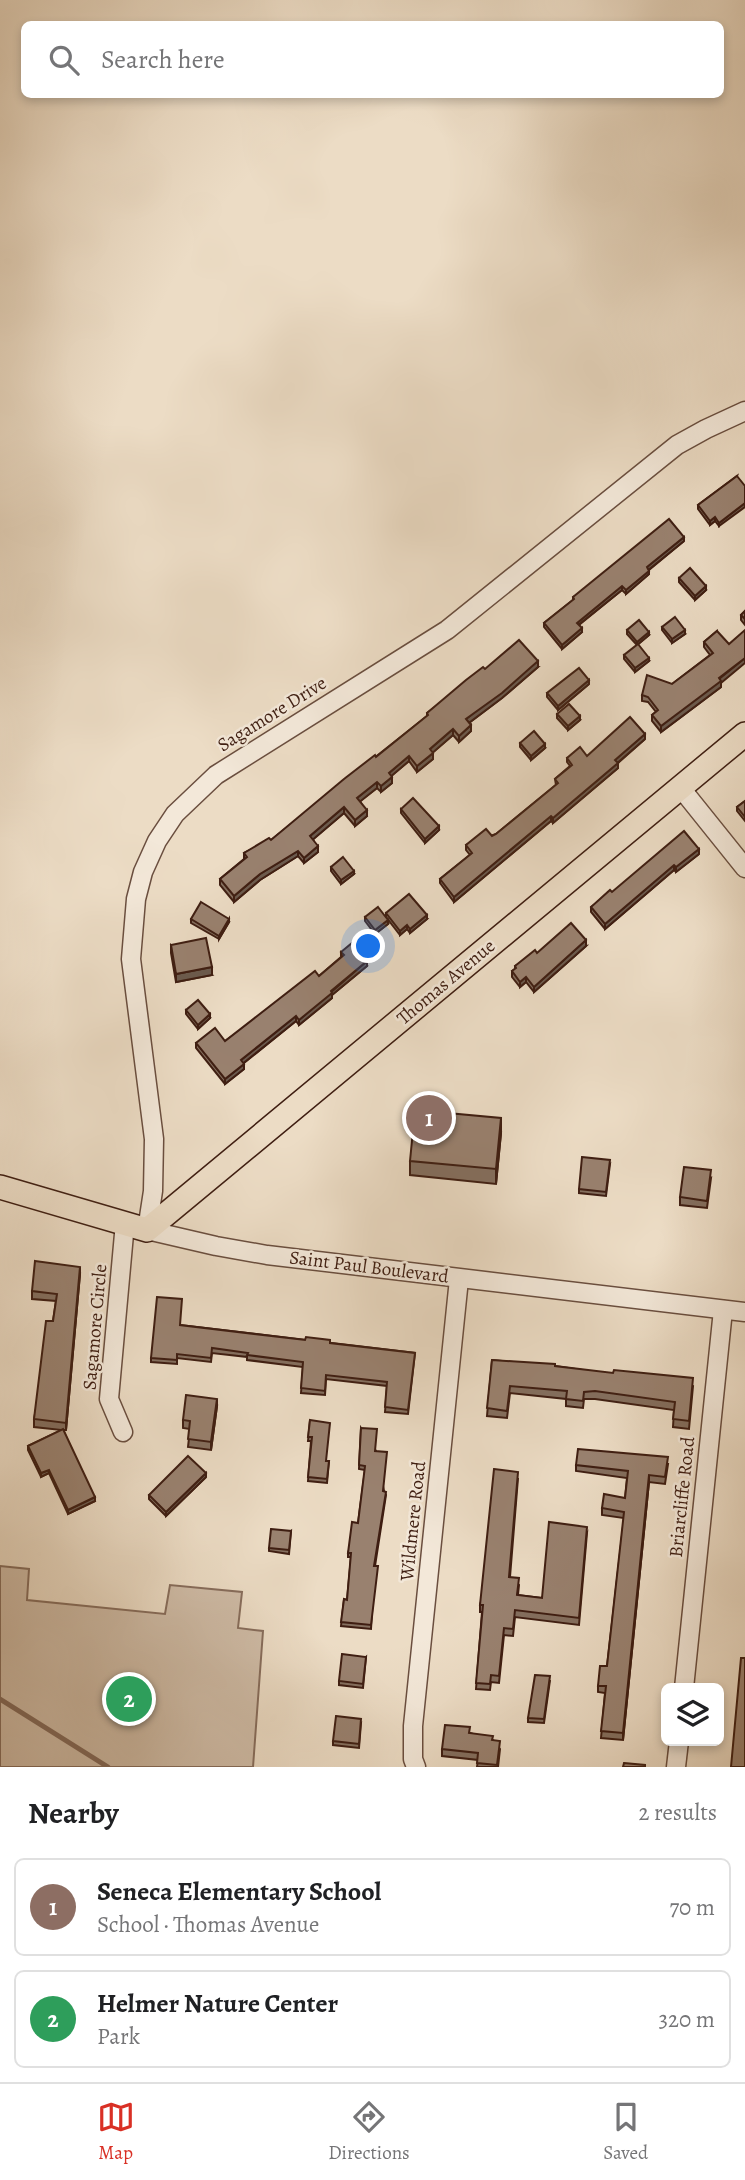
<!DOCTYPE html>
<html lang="en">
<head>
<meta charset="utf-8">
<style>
  :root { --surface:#fff; --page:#f6f6f6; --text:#202124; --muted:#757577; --line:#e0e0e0; --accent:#d93025 }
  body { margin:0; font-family:Alegreya,serif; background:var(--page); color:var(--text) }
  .controls { position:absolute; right:21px; bottom:21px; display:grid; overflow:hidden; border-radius:10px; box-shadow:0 4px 10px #0003 }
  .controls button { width:63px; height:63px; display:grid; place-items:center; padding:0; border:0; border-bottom:2px solid var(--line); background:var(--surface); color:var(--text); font:35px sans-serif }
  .you { position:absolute; left:369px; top:947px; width:24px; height:24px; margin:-18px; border:5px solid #fff; border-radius:50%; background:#1a73e8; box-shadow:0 0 0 10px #1a73e833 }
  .badge { display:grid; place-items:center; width:46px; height:46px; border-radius:50%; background:var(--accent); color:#fff; font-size:23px; font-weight:700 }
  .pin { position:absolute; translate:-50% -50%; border:4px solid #fff; box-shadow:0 2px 7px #0006 }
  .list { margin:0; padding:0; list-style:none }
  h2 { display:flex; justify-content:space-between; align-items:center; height:91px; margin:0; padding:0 28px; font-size:30px }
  h2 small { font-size:23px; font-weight:400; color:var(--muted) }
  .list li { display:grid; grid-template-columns:46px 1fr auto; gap:21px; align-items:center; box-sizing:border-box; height:98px; margin:0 14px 14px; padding:0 14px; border:2px solid var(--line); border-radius:10px }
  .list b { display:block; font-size:26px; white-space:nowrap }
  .list p { margin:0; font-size:23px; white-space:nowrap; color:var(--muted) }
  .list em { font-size:23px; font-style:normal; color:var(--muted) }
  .icon { flex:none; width:38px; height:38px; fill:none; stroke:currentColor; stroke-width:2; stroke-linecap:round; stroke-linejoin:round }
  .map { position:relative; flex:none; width:745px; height:1767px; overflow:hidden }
  .search { position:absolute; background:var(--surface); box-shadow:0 4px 10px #0003; left:21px; right:21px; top:21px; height:77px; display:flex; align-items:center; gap:18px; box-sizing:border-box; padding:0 24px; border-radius:10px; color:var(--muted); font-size:26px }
  .sheet { height:315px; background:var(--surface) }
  nav { display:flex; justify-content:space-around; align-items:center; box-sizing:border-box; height:98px; border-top:2px solid var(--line); background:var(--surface); font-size:19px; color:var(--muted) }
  nav a { display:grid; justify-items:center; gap:4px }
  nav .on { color:var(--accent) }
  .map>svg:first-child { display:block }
</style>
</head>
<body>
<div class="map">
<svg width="745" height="1767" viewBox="0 0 745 1767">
  <rect width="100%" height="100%" fill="#ecdcc5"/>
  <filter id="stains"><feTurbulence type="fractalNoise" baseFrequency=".00286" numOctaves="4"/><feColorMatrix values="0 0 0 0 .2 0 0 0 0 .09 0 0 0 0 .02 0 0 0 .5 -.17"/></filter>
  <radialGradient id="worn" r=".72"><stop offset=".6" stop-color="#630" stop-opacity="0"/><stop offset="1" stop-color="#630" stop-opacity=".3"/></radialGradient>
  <polygon fill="#cfbca7" stroke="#876d5c" stroke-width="2" points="0,1566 29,1569 27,1600 165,1614 170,1585 242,1592 238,1628 263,1631 253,1767 0,1767"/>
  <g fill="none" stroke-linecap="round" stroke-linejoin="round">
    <polyline stroke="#836959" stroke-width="5" points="0,1699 108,1767"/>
    <defs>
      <g id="minor">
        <polyline points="745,411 706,429 677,445 447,630 216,775 175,814 157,841 143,872 136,899 131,959 154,1139 153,1191 147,1230 216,1246 267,1255 745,1312"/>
        <polyline points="680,787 745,868"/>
        <polyline points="123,1432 109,1399 125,1223"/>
        <polyline points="684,1688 723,1310"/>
        <polyline points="416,1767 413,1759 413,1726 459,1279"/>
        <polyline points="676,1767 679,1741"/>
      </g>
      <polyline id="major" points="0,1187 147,1230 745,734"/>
    </defs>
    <use href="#minor" stroke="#6a4e3f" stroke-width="21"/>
    <use href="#major" stroke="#3f1e12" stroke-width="26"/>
    <use href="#minor" stroke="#f3e8d9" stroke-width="18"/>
    <use href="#major" stroke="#ecdcc5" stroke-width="23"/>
  </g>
  <g fill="#846f5f" stroke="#3f1e12" stroke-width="2">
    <polygon points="737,476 719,526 715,521 710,525 698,509 698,505"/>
    <polygon points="684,541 649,570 649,574 626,594 622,590 579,625 582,632 562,649 544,627 544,623 573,600 573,597"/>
    <polygon points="679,578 706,590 695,600 679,582"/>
    <polygon points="745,611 745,625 741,620 741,615"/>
    <polygon points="662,627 685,634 672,643 662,630"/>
    <polygon points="627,630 649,635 637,645 627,634"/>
    <polygon points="717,631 721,687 661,732 652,721 652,715 656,712 648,702 642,701 642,695 672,684 710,655 704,647 704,642"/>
    <polygon points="624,655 649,661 635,672 624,659"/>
    <polygon points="538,667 502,698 469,723 471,731 459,742 453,735 433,752 433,759 417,772 409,761 391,776 392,783 381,792 377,788 360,801 367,816 355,826 344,813 313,839 318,852 304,863 298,856 260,880 234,902 220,885 220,879 244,859 244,853 271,840 427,716 427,713 485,669"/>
    <polygon points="589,684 558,710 547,697 547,693"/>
    <polygon points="557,714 580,720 568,730 557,718"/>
    <polygon points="645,739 618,763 618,768 553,823 551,821 454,902 440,883 440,879 470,855 466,850 466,845 496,834 556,785 555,779 570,766 567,762 567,758 587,756"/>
    <polygon points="520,743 545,748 531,760 520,747"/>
    <polygon points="745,801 745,821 737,811 737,807"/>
    <polygon points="401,809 439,830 425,843 401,813"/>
    <polygon points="699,854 676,872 674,870 605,929 591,912 591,907 612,892"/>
    <polygon points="331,867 354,874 341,884 331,871"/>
    <polygon points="386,913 427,919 410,933 407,929 400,935 386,917"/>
    <polygon points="365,917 388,924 375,934 365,921"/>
    <polygon points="191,919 229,922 219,939 191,923"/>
    <polygon points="171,945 212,975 176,982 171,953"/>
    <polygon points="586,946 534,992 526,982 520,987 512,977 512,971 515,969 515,966 537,953"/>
    <polygon points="341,952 367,966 332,995 332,998 299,1025 296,1021 244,1063 244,1069 225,1084 196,1048 196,1043 225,1041 319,976 341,957"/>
    <polygon points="186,1010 210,1018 198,1029 186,1014"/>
    <polygon points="501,1133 496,1184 410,1175 410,1161"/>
    <polygon points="610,1164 606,1196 579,1193 579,1189"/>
    <polygon points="711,1178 707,1208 680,1205 680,1197"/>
    <polygon points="80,1274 66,1430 63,1430 95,1501 68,1514 49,1473 41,1477 28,1450 28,1446 62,1430 34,1427 34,1419 53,1321 56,1301 32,1299 32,1291"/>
    <polygon points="180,1325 415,1353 408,1414 385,1412 387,1386 326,1379 325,1395 301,1393 303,1367 247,1360 247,1357 212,1353 211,1362 177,1358 177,1364 151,1362 151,1358"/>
    <polygon points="492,1360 555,1366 693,1386 689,1429 673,1427 674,1410 595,1399 584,1399 583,1408 566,1406 566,1399 510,1393 507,1418 487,1416"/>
    <polygon points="217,1406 211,1450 188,1447 190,1429 183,1428 183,1420"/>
    <polygon points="310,1420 326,1461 329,1461 327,1483 308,1481 311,1441 308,1441"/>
    <polygon points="361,1428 376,1451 384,1491 386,1495 375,1566 371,1629 341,1626 344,1599 347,1600 351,1557 348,1557 348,1553 358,1523 365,1470 359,1469"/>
    <polygon points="668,1464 665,1484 649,1482 623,1740 601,1738 605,1693 598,1692 598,1686 607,1666 624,1518 602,1515 602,1508 625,1498 627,1478 576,1471 576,1465"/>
    <polygon points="206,1477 166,1516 149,1499 149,1495"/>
    <polygon points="518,1478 510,1577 519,1585 518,1595 542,1598 587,1533 579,1625 515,1617 513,1636 504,1635 499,1683 491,1682 490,1690 476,1689 482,1612 480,1612 480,1605"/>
    <polygon points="291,1531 289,1554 269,1551 269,1548"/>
    <polygon points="366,1657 363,1688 339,1685 339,1681"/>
    <polygon points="550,1680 544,1723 528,1722 528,1718"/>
    <polygon points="361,1723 359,1748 333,1745 333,1741"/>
    <polygon points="470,1733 493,1740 500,1749 498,1767 477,1767 478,1760 442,1756 442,1749"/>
  </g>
  <g fill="#6b5a4e" stroke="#3f1e12" stroke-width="2">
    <polygon points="745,503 745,507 719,526 719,523"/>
    <polygon points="715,517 715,521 710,525 710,521"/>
    <polygon points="684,537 684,541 647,571 647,567"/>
    <polygon points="649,571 649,574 626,594 626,590"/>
    <polygon points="622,586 622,590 577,626 577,623"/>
    <polygon points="706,586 706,590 695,600 695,596"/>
    <polygon points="582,628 582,632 562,649 562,645"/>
    <polygon points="685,630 685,634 672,643 672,639"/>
    <polygon points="649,632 649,635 637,645 637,642"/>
    <polygon points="649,658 649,661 635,672 635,668"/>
    <polygon points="745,658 745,663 721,683 721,687 661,732 661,726"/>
    <polygon points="538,661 538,667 502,698 466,725 466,719"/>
    <polygon points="589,680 589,684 558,710 558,706"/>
    <polygon points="580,716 580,720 568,730 568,726"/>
    <polygon points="471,725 471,731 459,742 459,736"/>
    <polygon points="453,729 453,735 430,755 430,749"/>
    <polygon points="645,734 645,739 615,765 615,760"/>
    <polygon points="545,744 545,748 531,760 531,756"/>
    <polygon points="433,753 433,759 417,772 417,766"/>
    <polygon points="409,756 409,761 389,778 389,773"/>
    <polygon points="618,763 618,768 553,823 553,818"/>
    <polygon points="392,777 392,783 381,792 381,786"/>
    <polygon points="377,782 377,788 357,804 357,798"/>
    <polygon points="344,807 344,813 310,842 310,836"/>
    <polygon points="367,810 367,816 355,826 355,820"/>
    <polygon points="551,816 551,821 454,902 454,897"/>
    <polygon points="439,826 439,830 425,843 425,839"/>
    <polygon points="318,846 318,852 304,863 304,858"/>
    <polygon points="699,849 699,854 676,872 676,867"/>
    <polygon points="298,851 298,856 260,880 234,902 234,896 260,874"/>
    <polygon points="674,865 674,870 605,929 605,924"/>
    <polygon points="354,871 354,874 341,884 341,880"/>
    <polygon points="427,915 427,919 410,933 410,929"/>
    <polygon points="229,919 229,922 219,939 219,936"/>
    <polygon points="388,920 388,924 375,934 375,930"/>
    <polygon points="407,925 407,929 400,935 400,931"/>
    <polygon points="586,940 586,946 534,992 534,987"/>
    <polygon points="367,961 367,966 332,995 332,998 299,1025 299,1020"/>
    <polygon points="212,967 212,975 176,982 176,974"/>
    <polygon points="526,977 526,982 520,987 520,982"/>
    <polygon points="210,1014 210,1018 198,1029 198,1025"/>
    <polygon points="296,1016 296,1021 241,1065 241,1060"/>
    <polygon points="244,1064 244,1069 225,1084 225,1079"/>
    <polygon points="501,1118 501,1133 496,1184 496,1169"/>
    <polygon points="80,1267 80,1274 66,1430 66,1423"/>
    <polygon points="217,1399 217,1406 211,1450 211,1442"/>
    <polygon points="49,1470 49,1473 41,1477 41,1473"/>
    <polygon points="206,1473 206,1477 166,1516 166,1512"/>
    <polygon points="649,1475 649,1482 623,1740 623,1733"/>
    <polygon points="95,1497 95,1501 68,1514 68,1510"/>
  </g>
  <g fill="#99816f" stroke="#3f1e12" stroke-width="2">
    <polygon points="737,476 745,486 745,503 719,523 715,517 710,521 698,505"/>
    <polygon points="669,519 684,537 647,567 649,571 626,590 622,586 577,623 582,628 562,645 544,623 574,599 573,597"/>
    <polygon points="690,568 706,586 695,596 679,578"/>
    <polygon points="745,611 745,619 741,615"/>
    <polygon points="675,617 685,630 672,639 662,627"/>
    <polygon points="639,620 649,632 637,642 627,630"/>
    <polygon points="745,630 745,658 719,678 721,681 661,726 652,715 658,710 648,697 642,695 647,675 672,684 713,653 704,642 717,631 729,644"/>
    <polygon points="519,640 538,661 502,693 466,719 471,725 459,736 453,729 430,749 433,753 417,766 409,756 389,773 392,777 381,786 377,782 357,798 367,810 355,820 344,807 310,836 318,846 304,858 298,851 260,874 234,896 220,879 247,857 244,853 269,838 271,840 344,779 375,755 376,757 428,715 427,713 466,680 483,667 485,669"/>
    <polygon points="638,644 649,658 635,668 624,655"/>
    <polygon points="579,668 589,680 558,706 547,693"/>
    <polygon points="569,704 580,716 568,726 557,714"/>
    <polygon points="630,717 645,734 615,760 618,763 553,818 551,816 454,897 440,879 472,853 466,845 486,829 492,836 496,834 558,783 555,779 572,765 567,758 580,747 587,756"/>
    <polygon points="534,731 545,744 531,756 520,743"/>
    <polygon points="413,798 439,826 425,839 401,809"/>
    <polygon points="745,801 745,817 737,807"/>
    <polygon points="684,831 699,849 676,867 674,865 605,924 591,907 610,890 612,892"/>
    <polygon points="343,857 354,871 341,880 331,867"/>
    <polygon points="409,894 427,915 410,929 407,925 400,931 386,913"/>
    <polygon points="201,902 229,919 219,936 191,919"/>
    <polygon points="378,907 388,920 375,930 365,917"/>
    <polygon points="571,923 586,940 534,987 526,977 520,982 512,971 516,968 515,966 535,950 537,953"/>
    <polygon points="206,938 212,967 176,974 171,945"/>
    <polygon points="352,943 367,961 331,991 332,993 299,1020 296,1016 241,1060 244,1064 225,1079 196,1043 215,1028 225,1041 315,971 319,976 344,955 341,952"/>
    <polygon points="198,1000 210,1014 198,1025 186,1010"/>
    <polygon points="415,1110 501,1118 496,1169 410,1161"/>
    <polygon points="582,1157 610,1160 606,1192 579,1189"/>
    <polygon points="684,1167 711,1170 707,1201 680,1197"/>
    <polygon points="35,1261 80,1267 66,1423 34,1419 46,1321 53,1321 57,1294 32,1291"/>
    <polygon points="157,1297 182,1299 180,1325 305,1340 306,1337 330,1340 330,1343 415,1353 408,1410 385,1407 387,1382 326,1375 325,1391 301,1388 303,1362 247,1355 248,1353 212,1348 211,1358 177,1354 177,1360 151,1358"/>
    <polygon points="492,1360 555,1364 555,1366 613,1373 614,1370 693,1378 689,1421 673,1419 675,1402 595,1391 584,1392 583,1401 566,1399 567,1391 510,1386 507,1411 487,1408"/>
    <polygon points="186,1395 217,1399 211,1442 188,1439 190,1421 183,1420"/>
    <polygon points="310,1420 330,1423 326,1461 329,1461 327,1479 308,1477 312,1437 308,1437"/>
    <polygon points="361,1428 377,1429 375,1451 387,1452 383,1491 386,1492 374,1566 378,1566 371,1625 341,1622 344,1599 347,1600 351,1553 348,1553 352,1522 358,1523 365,1466 359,1465"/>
    <polygon points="63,1429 95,1497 68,1510 49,1470 41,1473 28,1446"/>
    <polygon points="578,1449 668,1457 665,1477 649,1475 623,1733 601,1731 606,1686 598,1686 600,1666 607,1666 624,1512 602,1508 604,1494 625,1498 628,1471 576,1465"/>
    <polygon points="188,1456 206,1473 166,1512 149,1495"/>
    <polygon points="494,1469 518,1472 509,1577 519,1578 517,1595 542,1598 549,1522 587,1527 579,1618 515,1610 513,1629 504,1628 499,1676 491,1675 490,1684 476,1683 483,1605 480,1605"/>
    <polygon points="271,1529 291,1531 289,1550 269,1548"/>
    <polygon points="342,1654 366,1657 363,1684 339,1681"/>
    <polygon points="741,1658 745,1658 745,1767 731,1767"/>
    <polygon points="535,1675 550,1676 544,1719 528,1718"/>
    <polygon points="336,1716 361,1719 359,1744 333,1741"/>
    <polygon points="445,1725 470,1727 469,1733 493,1736 492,1740 500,1741 497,1765 477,1763 478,1753 442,1749"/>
    <polygon points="624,1763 645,1765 645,1767 623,1767"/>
  </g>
  <g text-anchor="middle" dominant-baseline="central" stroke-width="5" stroke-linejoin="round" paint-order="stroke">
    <g font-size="19" fill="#3f1e12" stroke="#f3e8d9">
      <text transform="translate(272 714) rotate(-32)">Sagamore Drive</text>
      <text transform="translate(446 982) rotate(-40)">Thomas Avenue</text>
      <text transform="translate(369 1267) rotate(7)">Saint Paul Boulevard</text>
      <text transform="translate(95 1327) rotate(-85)">Sagamore Circle</text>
      <text transform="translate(682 1497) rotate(-84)">Briarcliffe Road</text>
      <text transform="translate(413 1521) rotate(-84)">Wildmere Road</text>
    </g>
  </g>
  <rect width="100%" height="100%" filter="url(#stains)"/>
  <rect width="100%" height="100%" fill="url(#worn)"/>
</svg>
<div class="controls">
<button><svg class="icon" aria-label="layers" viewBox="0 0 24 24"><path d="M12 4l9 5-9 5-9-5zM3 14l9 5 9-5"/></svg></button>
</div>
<div class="you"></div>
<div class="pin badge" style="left:429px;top:1118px;background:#8d6e63">1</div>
<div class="pin badge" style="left:129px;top:1699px;background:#2e9e5b">2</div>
<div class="search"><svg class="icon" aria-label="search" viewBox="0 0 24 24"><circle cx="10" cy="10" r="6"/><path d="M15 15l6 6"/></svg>Search here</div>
</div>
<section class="sheet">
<h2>Nearby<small>2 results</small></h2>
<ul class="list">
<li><span class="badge" style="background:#8d6e63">1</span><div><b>Seneca Elementary School</b><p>School · Thomas Avenue</p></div><em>70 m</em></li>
<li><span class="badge" style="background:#2e9e5b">2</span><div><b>Helmer Nature Center</b><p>Park</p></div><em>320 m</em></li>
</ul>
</section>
<nav>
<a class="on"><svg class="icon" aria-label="map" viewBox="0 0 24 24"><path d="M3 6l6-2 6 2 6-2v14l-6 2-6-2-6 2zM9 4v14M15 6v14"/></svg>Map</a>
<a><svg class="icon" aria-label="directions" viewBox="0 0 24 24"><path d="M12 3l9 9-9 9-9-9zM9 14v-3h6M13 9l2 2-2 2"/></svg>Directions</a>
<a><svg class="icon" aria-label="saved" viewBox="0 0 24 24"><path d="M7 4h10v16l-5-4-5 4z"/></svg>Saved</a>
</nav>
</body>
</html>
